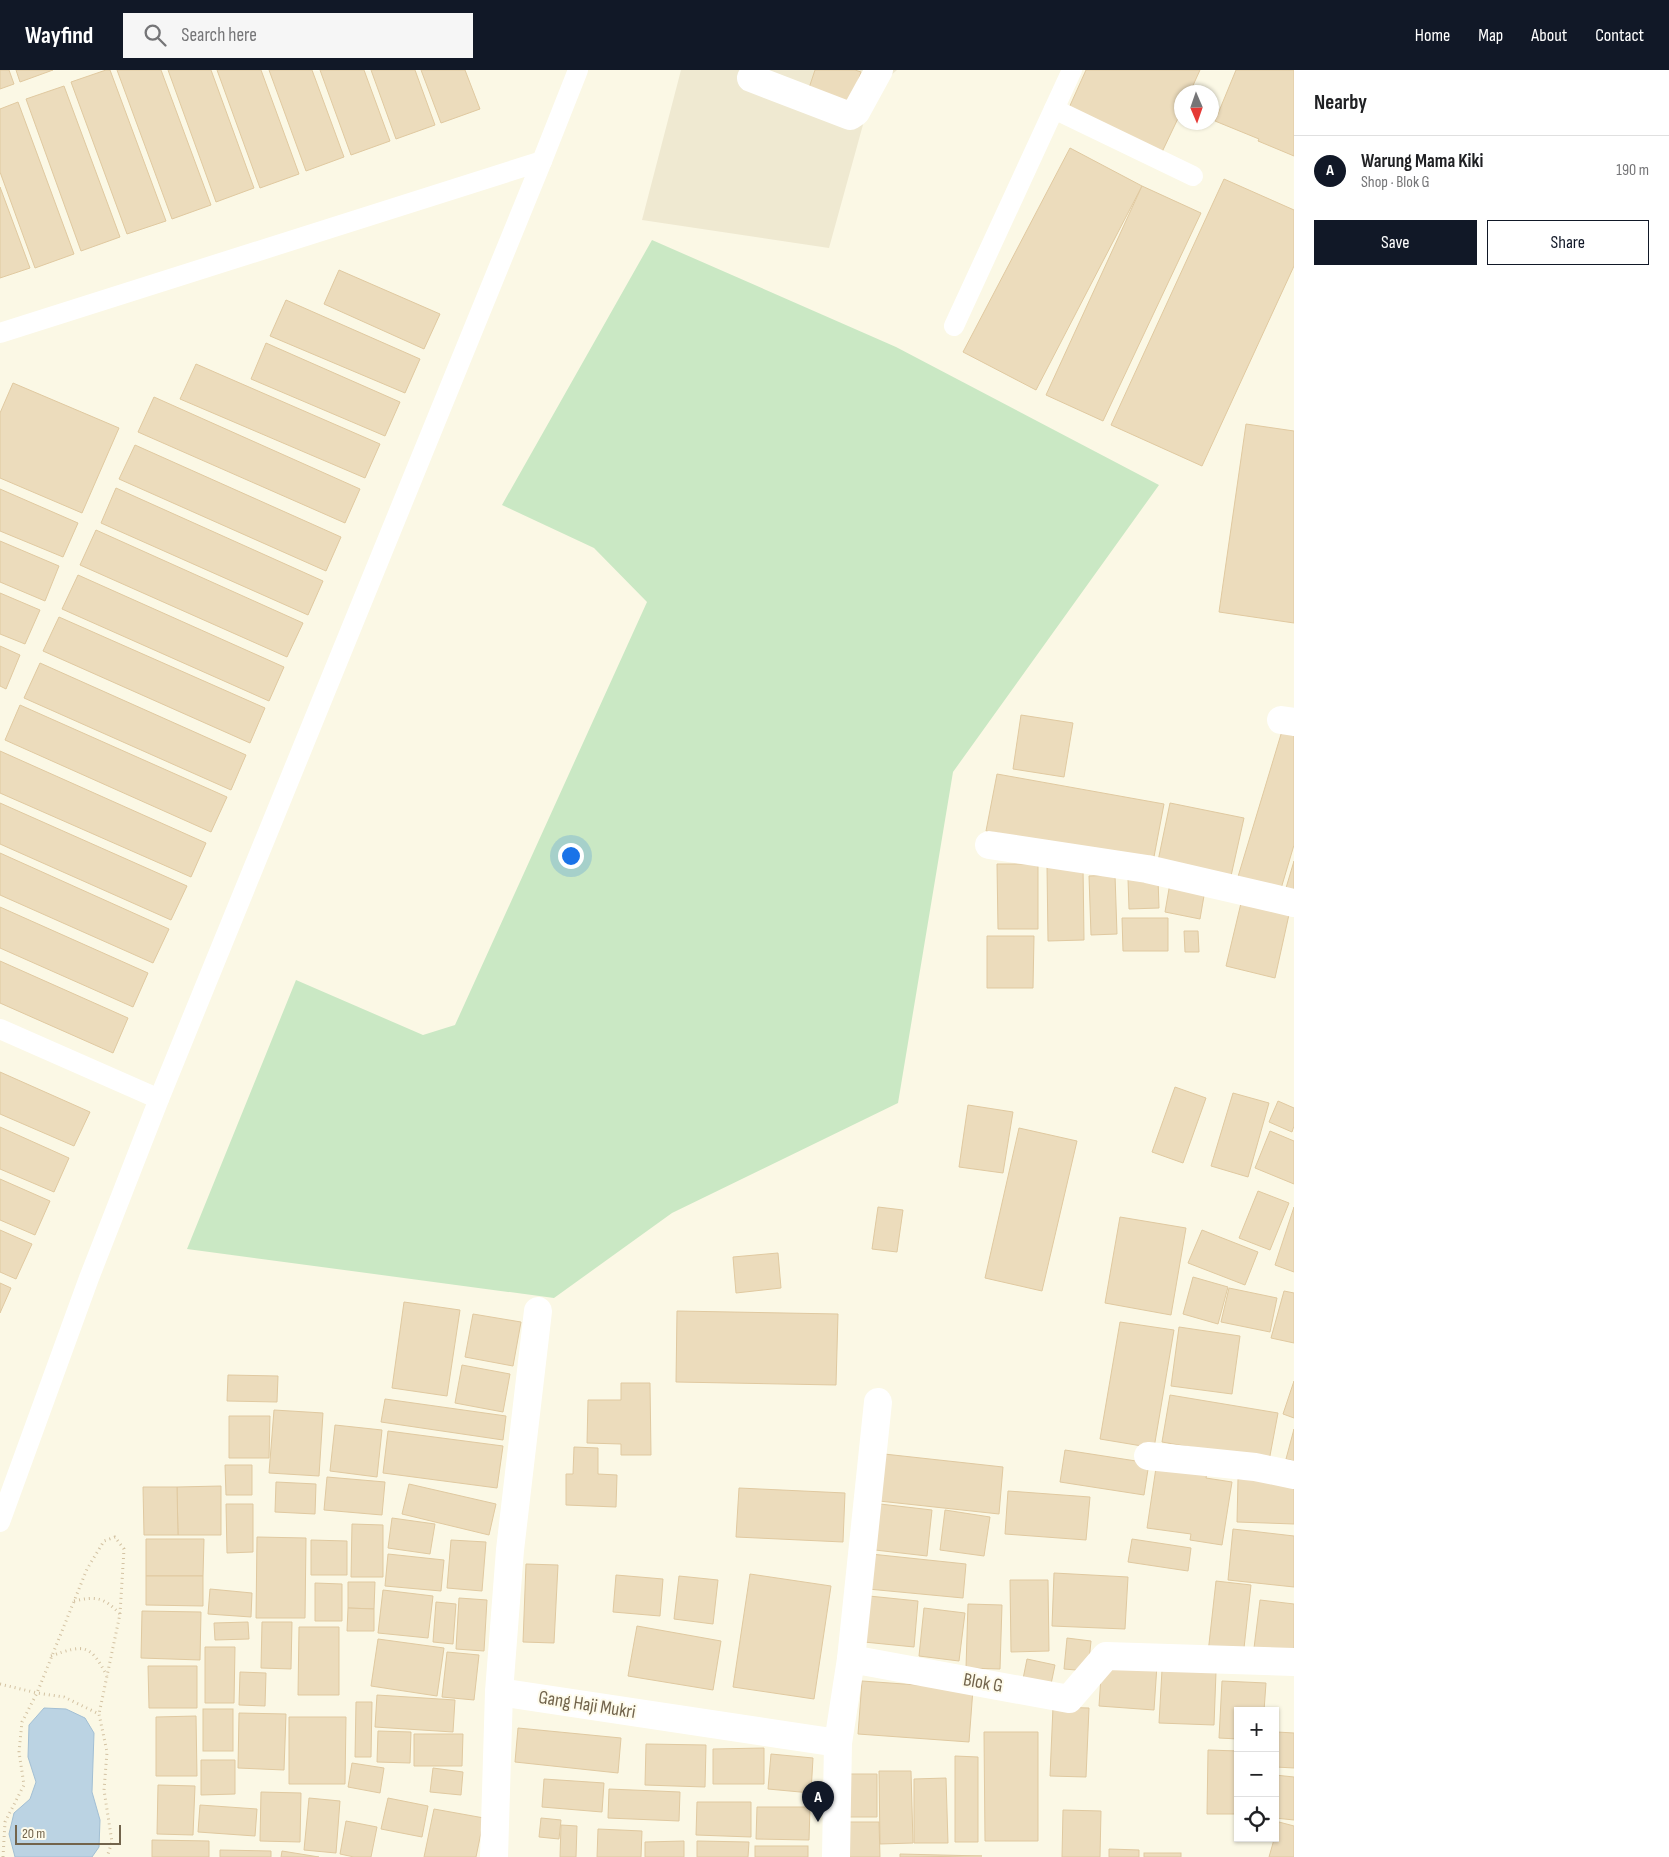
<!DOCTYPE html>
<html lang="en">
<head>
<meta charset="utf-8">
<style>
  :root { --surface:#fff; --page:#f6f6f6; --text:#202124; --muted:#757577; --line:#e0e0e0; --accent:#111827 }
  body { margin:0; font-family:"Sofia Sans Condensed",sans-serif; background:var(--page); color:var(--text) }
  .controls { position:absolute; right:15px; bottom:15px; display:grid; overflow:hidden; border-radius:0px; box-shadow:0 1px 4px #0004 }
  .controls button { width:45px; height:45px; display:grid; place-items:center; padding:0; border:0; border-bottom:1px solid var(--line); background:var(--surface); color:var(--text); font:25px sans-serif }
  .compass { position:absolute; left:1174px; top:15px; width:45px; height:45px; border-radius:50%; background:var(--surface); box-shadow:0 1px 4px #0004; rotate:178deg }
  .scale { position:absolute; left:15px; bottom:12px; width:106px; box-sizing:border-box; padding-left:5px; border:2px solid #72644c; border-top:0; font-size:14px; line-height:18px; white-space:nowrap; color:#72644c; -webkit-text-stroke:4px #fefbeb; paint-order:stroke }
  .you { position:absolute; left:570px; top:785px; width:18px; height:18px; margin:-12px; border:4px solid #fff; border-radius:50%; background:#1a73e8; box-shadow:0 0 0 8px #1a73e833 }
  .badge { display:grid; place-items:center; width:32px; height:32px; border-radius:50%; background:var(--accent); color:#fff; font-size:16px; font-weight:700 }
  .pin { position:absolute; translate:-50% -41px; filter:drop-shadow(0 1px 2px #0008) }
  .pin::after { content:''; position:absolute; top:26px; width:18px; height:15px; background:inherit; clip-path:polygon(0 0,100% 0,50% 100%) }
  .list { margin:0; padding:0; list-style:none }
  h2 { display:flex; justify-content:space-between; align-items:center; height:65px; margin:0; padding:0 20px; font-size:21px }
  h2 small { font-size:16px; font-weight:400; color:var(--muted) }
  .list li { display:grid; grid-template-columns:32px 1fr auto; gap:15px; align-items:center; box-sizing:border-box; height:70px; padding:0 20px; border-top:1px solid var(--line) }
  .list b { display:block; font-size:19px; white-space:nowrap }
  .list p { margin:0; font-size:16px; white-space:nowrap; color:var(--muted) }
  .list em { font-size:16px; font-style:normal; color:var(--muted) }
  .actions { display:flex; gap:10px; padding:15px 20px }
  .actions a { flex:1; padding:11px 0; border:1px solid var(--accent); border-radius:0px; text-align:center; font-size:18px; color:var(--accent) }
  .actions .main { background:var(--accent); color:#fff }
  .icon { flex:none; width:28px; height:28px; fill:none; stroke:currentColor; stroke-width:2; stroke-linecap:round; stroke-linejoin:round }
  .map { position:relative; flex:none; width:1294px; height:1787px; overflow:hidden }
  header { display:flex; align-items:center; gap:30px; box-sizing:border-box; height:70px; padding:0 25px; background:var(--accent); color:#fff }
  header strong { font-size:24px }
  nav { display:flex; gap:28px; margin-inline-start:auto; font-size:18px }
  .search { width:350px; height:45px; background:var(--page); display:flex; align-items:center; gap:12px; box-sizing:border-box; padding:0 18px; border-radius:0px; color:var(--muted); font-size:19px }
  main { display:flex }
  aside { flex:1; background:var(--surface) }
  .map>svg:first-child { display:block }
</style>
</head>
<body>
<header>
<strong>Wayfind</strong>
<div class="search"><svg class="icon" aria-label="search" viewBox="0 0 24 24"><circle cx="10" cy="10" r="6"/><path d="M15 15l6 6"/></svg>Search here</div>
<nav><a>Home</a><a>Map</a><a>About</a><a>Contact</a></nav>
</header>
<main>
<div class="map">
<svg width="1294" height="1787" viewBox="0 0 1294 1787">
  <rect width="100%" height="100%" fill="#fbf8e5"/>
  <polygon fill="#efe9d1" points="681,0 897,0 872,22 829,178 642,150"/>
  <polygon fill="#cae8c4" points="652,170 896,277 1159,415 953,702 898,1033 672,1143 554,1228 187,1179 296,910 423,965 455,955 647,532 594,478 502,435"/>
  <polygon fill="#bbd3e3" stroke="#a2bfd4" points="44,1638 66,1639 85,1648 94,1663 92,1722 100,1750 99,1777 92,1787 15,1787 9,1764 14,1743 30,1729 36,1712 28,1687 29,1655"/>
  <g fill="#ecdcbc" stroke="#e0c9a0">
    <polygon points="0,0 9,0 14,14 0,19"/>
    <polygon points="16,0 53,0 20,12"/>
    <polygon points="106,0 110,0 166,151 127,164 71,12"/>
    <polygon points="117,0 161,0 211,135 172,149"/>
    <polygon points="168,0 211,0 254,118 216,132"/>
    <polygon points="217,0 261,0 299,104 260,118"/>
    <polygon points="269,0 312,0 344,87 306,101"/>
    <polygon points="320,0 364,0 390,71 351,85"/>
    <polygon points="371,0 415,0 435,55 396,69"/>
    <polygon points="421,0 465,0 480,39 441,53"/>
    <polygon points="815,0 855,0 861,2 848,41 806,27"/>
    <polygon points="1086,0 1200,0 1190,22 1182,22 1182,40 1162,82 1068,40"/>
    <polygon points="1236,0 1294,0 1294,86 1258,71 1259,69 1215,51"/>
    <polygon points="64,16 120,167 81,181 26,29"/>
    <polygon points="18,32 74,184 35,198 0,102 0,39"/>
    <polygon points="1070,78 1142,116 1036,320 963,282"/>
    <polygon points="1224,109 1294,140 1294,196 1202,396 1111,355"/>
    <polygon points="1142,116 1201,143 1103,351 1046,325"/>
    <polygon points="0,117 30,198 0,208"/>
    <polygon points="339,200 440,244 424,279 324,234"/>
    <polygon points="286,230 420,289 405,323 270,266"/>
    <polygon points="266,273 400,332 385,366 251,309"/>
    <polygon points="196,294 380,374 365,408 180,329"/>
    <polygon points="13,313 119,358 82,443 0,408 0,343"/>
    <polygon points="154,327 360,419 345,453 138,362"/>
    <polygon points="1246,354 1294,361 1294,553 1219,542"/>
    <polygon points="135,375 341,467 326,501 119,409"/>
    <polygon points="116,418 323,511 308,545 101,453"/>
    <polygon points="0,419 78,453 63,487 0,461"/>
    <polygon points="96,460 303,553 287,587 80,495"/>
    <polygon points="0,471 59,496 45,531 0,512"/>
    <polygon points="78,505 284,597 269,631 62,539"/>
    <polygon points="0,523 40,540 25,574 0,564"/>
    <polygon points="59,547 265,638 250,673 43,581"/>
    <polygon points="0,576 20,585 6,619 0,616"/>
    <polygon points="40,593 246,685 231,720 24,628"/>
    <polygon points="20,635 227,727 211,762 5,670"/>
    <polygon points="1021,645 1073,653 1064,707 1013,699"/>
    <polygon points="1282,661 1294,664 1294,775 1280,822 1237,810"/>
    <polygon points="0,681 206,773 191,807 0,723"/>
    <polygon points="997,704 1164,734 1153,792 986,761"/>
    <polygon points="0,733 187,816 171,850 0,774"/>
    <polygon points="1170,733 1244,748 1231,806 1158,791"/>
    <polygon points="0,783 169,859 153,893 0,825"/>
    <polygon points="1294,791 1294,820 1286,818"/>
    <polygon points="997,794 1038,794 1038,859 998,859"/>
    <polygon points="1047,796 1083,796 1084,870 1048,871"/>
    <polygon points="1115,805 1117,864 1091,865 1089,806"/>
    <polygon points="1158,808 1159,838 1129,839 1128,809"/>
    <polygon points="1170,813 1205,820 1200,849 1165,842"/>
    <polygon points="1242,829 1290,840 1275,908 1226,896"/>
    <polygon points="0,837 148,903 133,937 0,878"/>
    <polygon points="1122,848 1168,848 1168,881 1123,881"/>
    <polygon points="1184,861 1198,861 1199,882 1185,882"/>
    <polygon points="987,866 1034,866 1033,918 987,918"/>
    <polygon points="0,891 128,948 113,983 0,933"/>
    <polygon points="0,1002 90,1042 74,1076 0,1044"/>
    <polygon points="1175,1017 1206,1028 1183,1093 1152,1082"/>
    <polygon points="1233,1023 1269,1033 1248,1107 1211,1096"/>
    <polygon points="1278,1031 1294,1038 1294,1056 1292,1062 1269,1052"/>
    <polygon points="968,1035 1013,1042 1003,1103 959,1097"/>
    <polygon points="0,1057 69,1088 54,1122 0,1099"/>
    <polygon points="1019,1058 1077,1071 1042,1221 985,1208"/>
    <polygon points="1270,1061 1294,1071 1294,1114 1255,1098"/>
    <polygon points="0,1109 50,1131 35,1165 0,1150"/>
    <polygon points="1258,1121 1289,1133 1270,1180 1239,1168"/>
    <polygon points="878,1137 903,1140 897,1182 872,1179"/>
    <polygon points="1294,1137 1294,1202 1275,1195"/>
    <polygon points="1120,1147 1186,1158 1171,1245 1105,1233"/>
    <polygon points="0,1160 32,1174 16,1209 0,1202"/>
    <polygon points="1202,1160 1258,1182 1245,1215 1188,1193"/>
    <polygon points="778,1183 781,1218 736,1223 733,1187"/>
    <polygon points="1193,1207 1228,1217 1218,1254 1183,1244"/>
    <polygon points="0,1213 11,1218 0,1243"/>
    <polygon points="1229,1218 1277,1228 1270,1262 1221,1252"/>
    <polygon points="1284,1221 1294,1223 1294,1273 1271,1268"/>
    <polygon points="404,1232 460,1240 447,1326 392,1318"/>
    <polygon points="677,1241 838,1244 836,1315 676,1312"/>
    <polygon points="473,1244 521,1252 513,1296 465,1287"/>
    <polygon points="1120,1252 1174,1260 1154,1378 1100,1369"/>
    <polygon points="1179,1257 1240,1266 1232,1324 1171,1316"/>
    <polygon points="462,1295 510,1304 503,1342 455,1333"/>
    <polygon points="228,1305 278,1306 277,1332 227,1331"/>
    <polygon points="1294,1311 1294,1348 1283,1344"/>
    <polygon points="621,1313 650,1313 651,1385 621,1385 621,1374 587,1373 588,1330 621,1330"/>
    <polygon points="1170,1325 1278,1343 1269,1391 1162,1372"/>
    <polygon points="385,1329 506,1346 503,1370 381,1352"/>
    <polygon points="274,1340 323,1343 319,1406 269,1403"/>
    <polygon points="229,1346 270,1346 269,1388 229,1388"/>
    <polygon points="335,1355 382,1360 377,1407 330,1401"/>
    <polygon points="1294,1359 1294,1391 1286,1389"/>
    <polygon points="388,1361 503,1376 497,1418 383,1403"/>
    <polygon points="574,1377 598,1378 598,1404 617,1405 616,1437 566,1435 566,1404 573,1404"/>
    <polygon points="1065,1380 1149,1393 1144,1425 1060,1412"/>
    <polygon points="875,1383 1003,1397 999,1444 870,1430"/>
    <polygon points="1157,1391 1208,1399 1206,1408 1232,1412 1222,1475 1190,1470 1191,1464 1147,1458"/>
    <polygon points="225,1395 252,1395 252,1425 226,1425"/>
    <polygon points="327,1407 385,1412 382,1445 324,1440"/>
    <polygon points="1238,1409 1294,1411 1294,1454 1237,1452"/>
    <polygon points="276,1412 316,1414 315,1444 275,1442"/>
    <polygon points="409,1414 496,1434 489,1465 402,1444"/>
    <polygon points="221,1416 221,1465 178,1465 177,1417"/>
    <polygon points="143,1417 177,1417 178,1465 144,1465"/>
    <polygon points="739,1418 845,1423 843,1472 736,1467"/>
    <polygon points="1008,1421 1090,1427 1086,1470 1005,1464"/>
    <polygon points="226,1434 253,1434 253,1482 227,1483"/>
    <polygon points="880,1434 932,1440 927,1486 875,1480"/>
    <polygon points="945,1440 990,1447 984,1486 940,1480"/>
    <polygon points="392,1448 435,1454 430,1484 388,1478"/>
    <polygon points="352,1454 383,1455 383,1507 351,1507"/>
    <polygon points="1233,1459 1294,1466 1294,1517 1228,1510"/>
    <polygon points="257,1467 306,1468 305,1548 256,1548"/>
    <polygon points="146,1469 204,1469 203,1506 146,1506"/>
    <polygon points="1132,1469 1191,1478 1188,1501 1128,1492"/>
    <polygon points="311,1470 347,1471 347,1505 311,1505"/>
    <polygon points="451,1470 486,1472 482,1521 447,1518"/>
    <polygon points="388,1484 444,1490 441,1521 385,1516"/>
    <polygon points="871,1484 966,1494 963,1528 868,1519"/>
    <polygon points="526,1494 558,1495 554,1573 523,1572"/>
    <polygon points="1054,1503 1128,1507 1125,1559 1052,1556"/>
    <polygon points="750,1504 831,1516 814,1629 733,1617"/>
    <polygon points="616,1505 663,1509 660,1546 613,1542"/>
    <polygon points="146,1506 203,1506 203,1536 146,1535"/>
    <polygon points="679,1506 718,1510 713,1554 674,1549"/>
    <polygon points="1010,1510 1048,1510 1049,1581 1011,1582"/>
    <polygon points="1216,1511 1251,1515 1243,1587 1208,1583"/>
    <polygon points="348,1512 375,1512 374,1539 348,1538"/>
    <polygon points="315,1513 342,1514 342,1551 315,1551"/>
    <polygon points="210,1519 252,1523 251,1547 208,1544"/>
    <polygon points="383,1520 433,1526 428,1568 378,1563"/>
    <polygon points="869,1526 918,1531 914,1577 864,1572"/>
    <polygon points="459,1528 487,1530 484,1581 456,1579"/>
    <polygon points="1260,1530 1294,1534 1294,1591 1253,1586"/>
    <polygon points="436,1532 456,1534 453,1574 433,1572"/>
    <polygon points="968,1534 1002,1535 1000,1599 966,1598"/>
    <polygon points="348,1538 374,1539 374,1561 347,1561"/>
    <polygon points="924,1538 965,1543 959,1591 919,1586"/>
    <polygon points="142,1541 201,1542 200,1590 141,1588"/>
    <polygon points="248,1552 249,1569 215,1570 214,1553"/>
    <polygon points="262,1552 292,1552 291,1599 261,1598"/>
    <polygon points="637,1556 721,1571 713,1620 628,1606"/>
    <polygon points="299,1557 339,1557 339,1625 298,1625"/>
    <polygon points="1067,1568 1091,1571 1088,1601 1064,1599"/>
    <polygon points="378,1569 444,1578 437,1626 371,1616"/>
    <polygon points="205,1577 235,1577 234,1633 205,1633"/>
    <polygon points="447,1582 479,1585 474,1630 442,1627"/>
    <polygon points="1027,1589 1055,1595 1050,1619 1022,1614"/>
    <polygon points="1102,1591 1157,1595 1154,1640 1099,1636"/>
    <polygon points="148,1596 197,1596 197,1638 149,1638"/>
    <polygon points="1162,1600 1216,1602 1214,1655 1159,1653"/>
    <polygon points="240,1602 266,1603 265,1636 239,1635"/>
    <polygon points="862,1611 973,1619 969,1672 858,1664"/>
    <polygon points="1222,1611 1266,1613 1264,1641 1238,1641 1238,1669 1219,1668"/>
    <polygon points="377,1625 455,1630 453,1662 375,1657"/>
    <polygon points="356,1632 372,1632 371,1687 355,1687"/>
    <polygon points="1053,1637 1089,1638 1086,1707 1050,1706"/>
    <rect x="203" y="1639" width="30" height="42"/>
    <polygon points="239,1643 286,1644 284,1700 238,1698"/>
    <polygon points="196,1646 197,1706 156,1706 156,1647"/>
    <polygon points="289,1647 346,1647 345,1714 289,1714"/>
    <polygon points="518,1658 621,1668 618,1703 515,1692"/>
    <polygon points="378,1661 411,1662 410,1693 377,1692"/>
    <polygon points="984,1662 1038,1662 1038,1771 985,1771"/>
    <polygon points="1277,1662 1294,1663 1294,1698 1276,1697"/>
    <polygon points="414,1664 463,1664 462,1696 414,1696"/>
    <polygon points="646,1674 706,1675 705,1717 645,1715"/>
    <polygon points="764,1678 764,1714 713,1714 713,1679"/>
    <polygon points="1208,1680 1238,1681 1238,1744 1207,1744"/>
    <polygon points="771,1684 813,1688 811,1723 768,1719"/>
    <polygon points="955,1686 978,1687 978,1772 955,1772"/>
    <polygon points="201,1690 235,1690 235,1724 201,1725"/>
    <polygon points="352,1693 384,1698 380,1723 348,1717"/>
    <polygon points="433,1698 463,1702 461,1725 430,1722"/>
    <polygon points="879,1701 911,1701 913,1773 880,1774"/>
    <polygon points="835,1704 877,1704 877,1747 836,1747"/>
    <polygon points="1275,1705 1294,1707 1294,1750 1275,1748"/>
    <polygon points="946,1708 948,1773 914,1773 914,1709"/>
    <polygon points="544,1709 604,1713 602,1742 542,1737"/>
    <polygon points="158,1715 195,1716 193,1765 157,1764"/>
    <polygon points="609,1719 680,1722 679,1751 608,1748"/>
    <polygon points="261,1722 301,1723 300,1772 260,1771"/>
    <polygon points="309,1728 340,1731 336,1783 304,1780"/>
    <polygon points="388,1728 428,1736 422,1767 381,1759"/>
    <polygon points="697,1732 751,1732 751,1767 696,1765"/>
    <polygon points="200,1735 257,1739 255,1766 198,1762"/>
    <polygon points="757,1737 810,1737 809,1770 756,1769"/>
    <polygon points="434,1739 484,1748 476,1787 424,1787"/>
    <polygon points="1063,1740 1101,1741 1100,1787 1062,1787"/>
    <polygon points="541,1748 561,1750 559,1769 539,1767"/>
    <polygon points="346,1751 377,1757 371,1787 354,1787 340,1784"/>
    <polygon points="834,1752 879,1752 880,1787 834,1787"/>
    <polygon points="1279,1752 1294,1756 1294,1787 1269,1787"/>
    <polygon points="561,1755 577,1756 576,1787 560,1787"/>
    <polygon points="598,1759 642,1761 641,1787 597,1787"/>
    <polygon points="152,1770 209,1771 209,1787 152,1787"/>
    <polygon points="684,1771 684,1787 645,1787 645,1772"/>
    <polygon points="697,1771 749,1772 748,1787 697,1787"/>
    <rect x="755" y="1776" width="53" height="11"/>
    <polygon points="1109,1779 1139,1780 1139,1787 1109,1787"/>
    <polygon points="220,1780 271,1781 271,1787 220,1787"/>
    <polygon points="282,1781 319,1787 281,1787"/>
    <rect x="1144" y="1783" width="37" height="4"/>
    <polygon points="900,1784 982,1786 900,1787"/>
  </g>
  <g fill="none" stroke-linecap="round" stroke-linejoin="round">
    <g stroke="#d3c2a2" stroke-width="3" stroke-dasharray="1 4" stroke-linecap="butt">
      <path d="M 74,1531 C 97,1526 103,1527 120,1544"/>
      <path d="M 51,1586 C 85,1574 90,1574 107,1606"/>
      <polyline points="0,1614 37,1623 64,1627 99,1644 107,1682 104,1720 112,1772 107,1787"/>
      <polyline points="3,1787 5,1752 24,1715 19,1682 22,1652 37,1623 87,1499 104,1471 115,1467 124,1479 120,1544 99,1644"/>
    </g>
    <g stroke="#fff" stroke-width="20">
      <polyline points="1054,39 1193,106"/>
      <polyline points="954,256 1072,0"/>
      <polyline points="0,263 542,91 578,0"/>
      <polyline points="0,959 159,1029"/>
      <polyline points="0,1452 89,1208 159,1029 542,91"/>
    </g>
    <g stroke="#fff" stroke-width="28">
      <polyline points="751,8 850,46 856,42 879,0"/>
      <polyline points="1281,650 1294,652"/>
      <polyline points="989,775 1147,799 1294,833"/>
      <polyline points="1148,1386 1255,1397 1294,1405"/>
      <polyline points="851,1589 878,1332"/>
      <polyline points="499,1622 838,1673"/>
      <polyline points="494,1787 499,1622 510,1480 538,1241"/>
      <polyline points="836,1787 838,1673 851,1589 1069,1629 1106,1586 1294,1592"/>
    </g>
  </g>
  <g text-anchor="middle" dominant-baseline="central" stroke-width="4" stroke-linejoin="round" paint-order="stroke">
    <g font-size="19" fill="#72644c" stroke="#fefbeb">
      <text transform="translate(983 1613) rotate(10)">Blok G</text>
      <text transform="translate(587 1635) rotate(9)">Gang Haji Mukri</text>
    </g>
  </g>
</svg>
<div class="controls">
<button>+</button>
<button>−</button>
<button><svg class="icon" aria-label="locate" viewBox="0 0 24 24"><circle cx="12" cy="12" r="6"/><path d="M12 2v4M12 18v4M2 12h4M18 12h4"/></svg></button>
</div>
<svg class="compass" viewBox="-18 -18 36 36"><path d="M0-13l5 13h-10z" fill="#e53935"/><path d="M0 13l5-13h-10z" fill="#757577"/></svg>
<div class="scale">20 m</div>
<div class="you"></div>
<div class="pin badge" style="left:818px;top:1752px">A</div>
</div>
<aside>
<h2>Nearby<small></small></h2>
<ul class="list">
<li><span class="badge">A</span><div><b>Warung Mama Kiki</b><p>Shop · Blok G</p></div><em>190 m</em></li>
</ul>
<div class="actions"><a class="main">Save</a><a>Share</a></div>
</aside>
</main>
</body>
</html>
